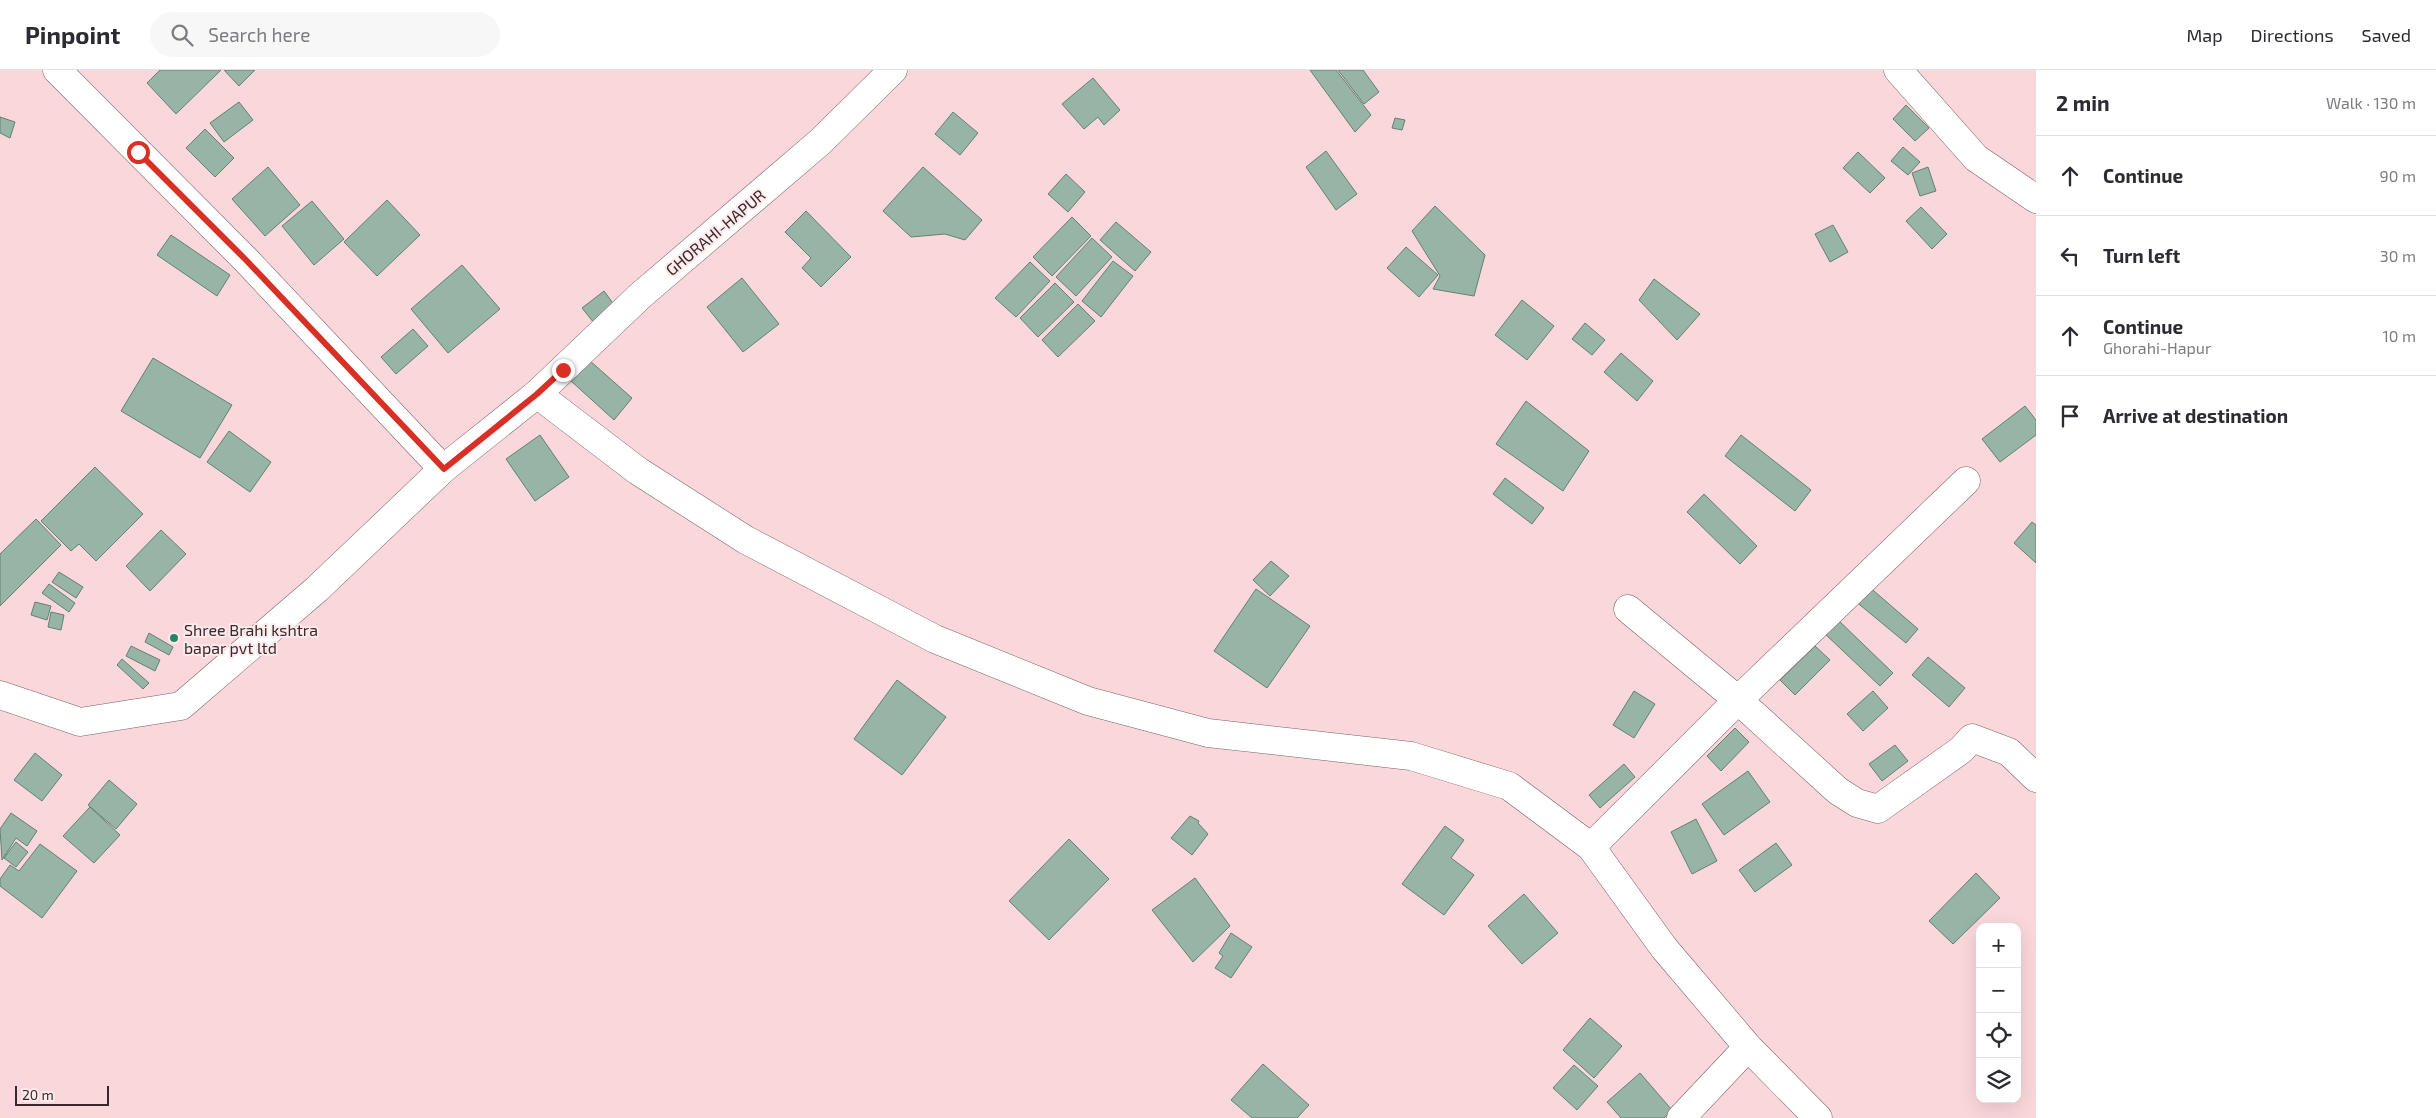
<!DOCTYPE html>
<html lang="en">
<head>
<meta charset="utf-8">
<style>
  :root { --surface:#fff; --page:#f7f7f7; --text:#2b2b33; --muted:#7c7c81; --line:#e1e1e2 }
  body { margin:0; font-family:"Exo 2",sans-serif; background:var(--page); color:var(--text) }
  .controls { position:absolute; right:15px; bottom:15px; display:grid; overflow:hidden; border-radius:10px; box-shadow:0 5px 20px #0002 }
  .controls button { width:45px; height:45px; display:grid; place-items:center; padding:0; border:0; border-bottom:1px solid var(--line); background:var(--surface); color:var(--text); font:25px sans-serif }
  .scale { position:absolute; left:15px; bottom:12px; width:94px; box-sizing:border-box; padding-left:5px; border:2px solid #382a2c; border-top:0; font-size:14px; line-height:18px; white-space:nowrap; color:#382a2c; -webkit-text-stroke:4px #fee9eb; paint-order:stroke }
  .stop { position:absolute; width:15px; height:15px; margin:-11px; border:4px solid #d93025; border-radius:50%; background:#fff }
  .stop.end { background:#d93025; border-color:#fff; box-shadow:0 1px 5px #0008 }
  .list { margin:0; padding:0; list-style:none }
  h2 { display:flex; justify-content:space-between; align-items:center; height:65px; margin:0; padding:0 20px; font-size:21px }
  h2 small { font-size:16px; font-weight:400; color:var(--muted) }
  .list li { display:grid; grid-template-columns:32px 1fr auto; gap:15px; align-items:center; box-sizing:border-box; height:80px; padding:0 20px; border-top:1px solid var(--line) }
  .list b { display:block; font-size:19px; white-space:nowrap }
  .list p { margin:0; font-size:16px; white-space:nowrap; color:var(--muted) }
  .list em { font-size:16px; font-style:normal; color:var(--muted) }
  .icon { flex:none; width:28px; height:28px; fill:none; stroke:currentColor; stroke-width:2; stroke-linecap:round; stroke-linejoin:round }
  .map { position:relative; flex:none; width:2036px; height:1048px; overflow:hidden }
  header { display:flex; align-items:center; gap:30px; box-sizing:border-box; height:70px; padding:0 25px; background:var(--surface); border-bottom:1px solid var(--line) }
  header strong { font-size:24px }
  nav { display:flex; gap:28px; margin-inline-start:auto; font-size:18px }
  .search { width:350px; height:45px; background:var(--page); display:flex; align-items:center; gap:12px; box-sizing:border-box; padding:0 18px; border-radius:28px; color:var(--muted); font-size:19px }
  main { display:flex }
  aside { flex:1; background:var(--surface) }
  .map>svg:first-child { display:block }
</style>
</head>
<body>
<header>
<strong>Pinpoint</strong>
<div class="search"><svg class="icon" aria-label="search" viewBox="0 0 24 24"><circle cx="10" cy="10" r="6"/><path d="M15 15l6 6"/></svg>Search here</div>
<nav><a>Map</a><a>Directions</a><a>Saved</a></nav>
</header>
<main>
<div class="map">
<svg width="2036" height="1048" viewBox="0 0 2036 1048">
  <rect width="100%" height="100%" fill="#fad7db"/>
  <g fill="#97b5a6" stroke="#638072">
    <polygon points="160,0 221,0 176,44 147,13"/>
    <polygon points="224,0 255,0 239,16"/>
    <polygon points="1310,0 1336,0 1371,45 1355,62"/>
    <polygon points="1338,0 1363,0 1379,22 1364,34"/>
    <polygon points="1093,8 1120,40 1104,55 1098,47 1084,59 1062,34"/>
    <polygon points="239,32 253,50 224,72 210,53"/>
    <polygon points="1906,35 1929,58 1915,71 1893,49"/>
    <polygon points="953,42 978,63 960,85 935,64"/>
    <polygon points="0,47 15,52 10,68 0,63"/>
    <polygon points="1395,48 1405,50 1402,60 1392,58"/>
    <polygon points="205,59 234,88 215,107 186,78"/>
    <polygon points="1903,77 1920,92 1908,105 1891,91"/>
    <polygon points="1326,81 1357,124 1336,140 1306,97"/>
    <polygon points="1858,82 1885,108 1870,123 1843,98"/>
    <polygon points="268,97 300,135 265,166 232,129"/>
    <polygon points="923,97 982,150 965,170 945,164 911,167 883,141"/>
    <polygon points="1928,97 1936,121 1920,126 1912,103"/>
    <polygon points="1066,104 1085,122 1068,142 1048,124"/>
    <polygon points="387,130 420,165 377,206 344,172"/>
    <polygon points="312,131 344,169 314,195 282,156"/>
    <polygon points="1435,136 1485,185 1474,226 1433,219 1440,206 1412,161"/>
    <polygon points="1921,137 1947,164 1932,179 1906,151"/>
    <polygon points="806,141 851,187 821,217 802,198 811,188 785,162"/>
    <polygon points="1072,147 1091,166 1052,206 1033,187"/>
    <polygon points="1116,152 1151,182 1135,201 1100,170"/>
    <polygon points="1833,155 1848,182 1830,192 1815,164"/>
    <polygon points="171,165 230,205 217,226 157,185"/>
    <polygon points="1092,168 1112,187 1076,226 1056,207"/>
    <polygon points="1406,177 1438,205 1419,227 1387,198"/>
    <polygon points="1113,191 1133,206 1101,247 1082,231"/>
    <polygon points="1030,192 1050,211 1016,247 995,228"/>
    <polygon points="462,195 500,239 448,283 411,239"/>
    <polygon points="742,208 779,254 743,282 707,237"/>
    <polygon points="1654,209 1700,244 1677,270 1639,230"/>
    <polygon points="1055,213 1074,232 1038,267 1020,248"/>
    <polygon points="604,221 615,236 594,253 582,238"/>
    <polygon points="1522,230 1554,256 1527,290 1495,265"/>
    <polygon points="1078,234 1095,251 1058,287 1042,270"/>
    <polygon points="1585,253 1605,270 1592,285 1572,269"/>
    <polygon points="413,259 428,276 396,304 381,287"/>
    <polygon points="1621,283 1653,311 1637,331 1604,302"/>
    <polygon points="153,288 232,335 200,388 121,341"/>
    <polygon points="589,290 632,328 614,350 571,311"/>
    <polygon points="1526,331 1589,381 1563,421 1496,374"/>
    <polygon points="2025,336 2036,350 2036,365 2000,392 1982,369"/>
    <polygon points="229,361 271,392 250,422 207,392"/>
    <polygon points="540,365 569,407 535,431 506,389"/>
    <polygon points="1741,365 1811,420 1795,441 1725,386"/>
    <polygon points="95,397 143,444 96,491 79,474 71,481 41,451"/>
    <polygon points="1505,408 1544,438 1532,454 1493,424"/>
    <polygon points="1704,424 1757,476 1740,494 1687,442"/>
    <polygon points="36,449 61,475 0,536 0,484"/>
    <polygon points="2032,452 2036,455 2036,493 2014,473"/>
    <polygon points="161,460 186,484 150,521 126,496"/>
    <polygon points="1271,491 1289,506 1270,526 1253,510"/>
    <polygon points="59,502 83,517 76,528 52,512"/>
    <polygon points="49,514 75,533 69,542 42,523"/>
    <polygon points="1867,515 1918,559 1906,573 1854,530"/>
    <polygon points="1256,519 1310,556 1267,618 1214,581"/>
    <polygon points="35,532 51,536 47,550 31,545"/>
    <polygon points="51,542 64,545 61,560 48,557"/>
    <polygon points="1836,548 1893,603 1880,616 1823,562"/>
    <polygon points="149,563 173,577 169,585 145,572"/>
    <polygon points="131,576 160,590 155,601 126,586"/>
    <polygon points="1815,576 1830,590 1795,625 1780,610"/>
    <polygon points="1928,587 1965,618 1949,637 1912,605"/>
    <polygon points="122,589 149,613 143,619 117,595"/>
    <polygon points="897,610 946,647 902,705 854,669"/>
    <polygon points="1634,621 1655,634 1634,668 1613,655"/>
    <polygon points="1873,621 1888,638 1863,661 1847,644"/>
    <polygon points="1735,658 1749,672 1721,701 1707,686"/>
    <polygon points="1895,675 1908,691 1882,711 1869,694"/>
    <polygon points="35,683 62,705 42,731 14,710"/>
    <polygon points="1624,694 1635,707 1600,738 1589,725"/>
    <polygon points="1748,701 1770,732 1724,765 1702,734"/>
    <polygon points="109,710 137,734 116,759 88,735"/>
    <polygon points="90,737 120,765 94,793 63,766"/>
    <polygon points="11,743 37,761 27,776 16,768 2,790 0,759"/>
    <polygon points="1190,746 1199,751 1198,753 1208,764 1192,785 1171,768"/>
    <polygon points="1696,749 1717,791 1692,804 1671,762"/>
    <polygon points="1445,756 1464,770 1451,788 1474,805 1444,845 1402,814"/>
    <polygon points="1069,769 1109,809 1049,870 1009,831"/>
    <polygon points="16,772 28,782 16,797 4,788"/>
    <polygon points="1776,773 1792,795 1755,822 1739,800"/>
    <polygon points="40,774 77,801 42,848 0,816 0,809 10,795 19,801"/>
    <polygon points="1976,803 2000,828 1953,874 1929,851"/>
    <polygon points="1195,808 1230,856 1193,892 1152,840"/>
    <polygon points="1524,824 1558,863 1522,894 1488,856"/>
    <polygon points="1231,863 1252,877 1231,908 1215,898 1223,886 1219,883"/>
    <polygon points="1590,948 1622,976 1594,1008 1563,980"/>
    <polygon points="1263,994 1309,1035 1297,1048 1252,1048 1231,1030"/>
    <polygon points="1574,995 1598,1016 1577,1040 1553,1018"/>
    <polygon points="1640,1003 1672,1040 1664,1048 1621,1048 1607,1032"/>
  </g>
  <g fill="none" stroke-linecap="round" stroke-linejoin="round">
    <defs>
      <g id="minor">
        <polyline points="57,0 246,190 443,399"/>
        <polyline points="1898,0 1976,88 2036,129"/>
        <polyline points="537,324 641,225 820,72 893,0"/>
        <polyline points="1628,539 1738,630 1838,721 1857,733 1878,739 1961,680 1972,668 2009,682 2036,708"/>
        <polyline points="0,625 80,652 181,636 317,519 443,399 537,324 638,401 746,470 935,569 1088,631 1208,663 1411,686 1509,716 1591,777 1664,878 1748,977 1818,1048"/>
        <polyline points="1591,777 1738,630 1966,411"/>
        <polyline points="1681,1048 1748,977"/>
      </g>
    </defs>
    <use href="#minor" stroke="#7e6063" stroke-width="29"/>
    <use href="#minor" stroke="#fff" stroke-width="28"/>
  </g>
  <g fill="none" stroke-linecap="round" stroke-linejoin="round">
    <polyline stroke="#d93025" stroke-width="6" points="138,82 246,190 444,399 537,324 563,300"/>
  </g>
  <circle fill="#248863" stroke="#fee9eb" stroke-width="2" cx="174" cy="568" r="5"/>
  <g text-anchor="middle" dominant-baseline="central" stroke-width="4" stroke-linejoin="round" paint-order="stroke">
    <g font-size="16" fill="#382a2c" stroke="#fee9eb">
      <text transform="translate(715 162) rotate(-40)">GHORAHI-HAPUR</text>
    </g>
    <g font-size="16" fill="#382a2c" stroke="#fee9eb" text-anchor="start">
      <text x="184" y="559">Shree Brahi kshtra<tspan x="184" dy="18">bapar pvt ltd</tspan></text>
    </g>
  </g>
</svg>
<div class="controls">
<button>+</button>
<button>−</button>
<button><svg class="icon" aria-label="locate" viewBox="0 0 24 24"><circle cx="12" cy="12" r="6"/><path d="M12 2v4M12 18v4M2 12h4M18 12h4"/></svg></button>
<button><svg class="icon" aria-label="layers" viewBox="0 0 24 24"><path d="M12 4l9 5-9 5-9-5zM3 14l9 5 9-5"/></svg></button>
</div>
<div class="scale">20 m</div>
<div class="stop" style="left:138px;top:82px"></div>
<div class="stop end" style="left:563px;top:300px"></div>
</div>
<aside>
<h2>2 min<small>Walk · 130 m</small></h2>
<ul class="list">
<li><svg class="icon" aria-label="ahead" viewBox="0 0 24 24"><path d="M12 20V5M6 11l6-6 6 6"/></svg><div><b>Continue</b></div><em>90 m</em></li>
<li><svg class="icon" aria-label="left" viewBox="0 0 24 24"><path d="M17 20v-9H6M10 6l-5 5 5 5"/></svg><div><b>Turn left</b></div><em>30 m</em></li>
<li><svg class="icon" aria-label="ahead" viewBox="0 0 24 24"><path d="M12 20V5M6 11l6-6 6 6"/></svg><div><b>Continue</b><p>Ghorahi-Hapur</p></div><em>10 m</em></li>
<li><svg class="icon" aria-label="arrive" viewBox="0 0 24 24"><path d="M6 21V4h12l-3 4 3 4H6"/></svg><div><b>Arrive at destination</b></div></li>
</ul>
</aside>
</main>
</body>
</html>
